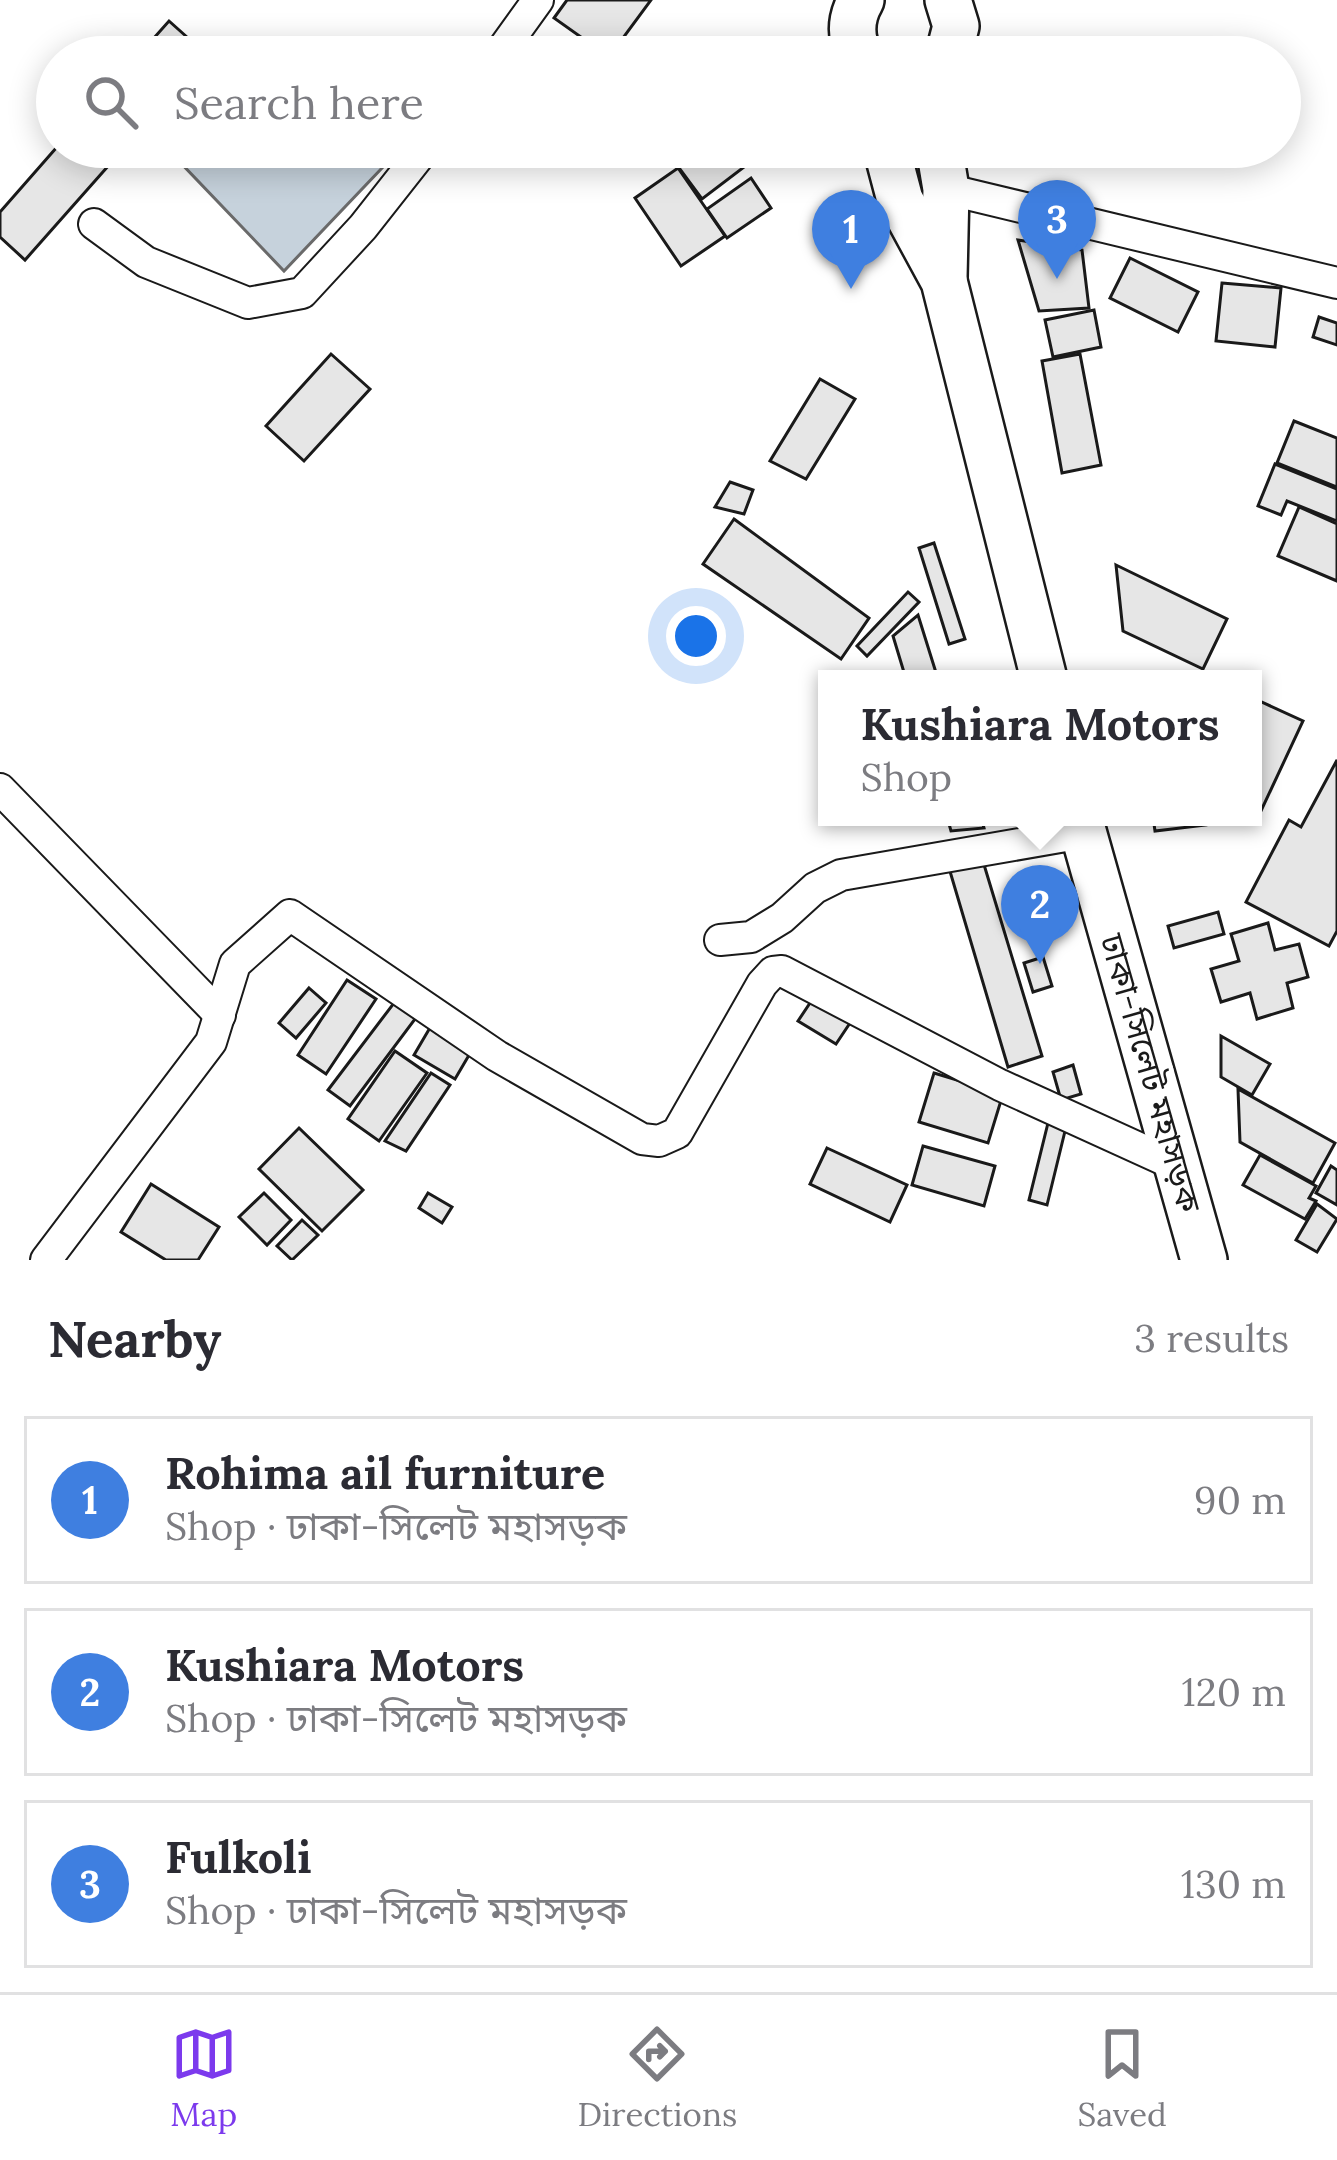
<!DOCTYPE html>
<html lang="en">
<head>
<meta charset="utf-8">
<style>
  :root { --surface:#fff; --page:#f7f7f7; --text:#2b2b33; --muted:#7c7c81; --line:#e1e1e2; --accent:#7c3aed }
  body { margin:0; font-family:Lora,"Noto Sans Bengali",serif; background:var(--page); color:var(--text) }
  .you { position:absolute; left:696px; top:636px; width:42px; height:42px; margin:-30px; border:9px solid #fff; border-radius:50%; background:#1a73e8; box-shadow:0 0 0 18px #1a73e833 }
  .badge { display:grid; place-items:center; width:78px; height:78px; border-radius:50%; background:var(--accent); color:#fff; font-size:39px; font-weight:700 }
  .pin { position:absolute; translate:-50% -99px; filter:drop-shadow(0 3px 6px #0008) }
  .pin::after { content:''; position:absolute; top:63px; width:42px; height:36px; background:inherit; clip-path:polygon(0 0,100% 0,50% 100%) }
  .popup { position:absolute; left:818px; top:670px; width:444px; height:156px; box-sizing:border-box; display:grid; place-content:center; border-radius:0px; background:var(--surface); filter:drop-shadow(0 3px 9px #0005); font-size:39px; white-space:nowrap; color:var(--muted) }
  .popup b { font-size:45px; color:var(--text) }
  .popup::after { content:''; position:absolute; left:50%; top:100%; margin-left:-24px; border:24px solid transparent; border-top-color:var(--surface) }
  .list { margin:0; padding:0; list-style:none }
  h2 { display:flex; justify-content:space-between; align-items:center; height:156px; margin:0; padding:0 48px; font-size:51px }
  h2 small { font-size:39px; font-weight:400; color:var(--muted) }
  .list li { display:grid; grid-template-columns:78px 1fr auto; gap:36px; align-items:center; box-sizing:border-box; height:168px; margin:0 24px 24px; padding:0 24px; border:3px solid var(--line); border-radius:0px }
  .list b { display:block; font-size:45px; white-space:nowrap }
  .list p { margin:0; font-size:39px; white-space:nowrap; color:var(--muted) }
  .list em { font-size:39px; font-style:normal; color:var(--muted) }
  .icon { flex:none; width:66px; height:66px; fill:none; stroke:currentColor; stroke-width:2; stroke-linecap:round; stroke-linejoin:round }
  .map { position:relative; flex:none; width:1337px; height:1260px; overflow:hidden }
  .search { position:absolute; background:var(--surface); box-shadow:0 6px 30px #0003; left:36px; right:36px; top:36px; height:132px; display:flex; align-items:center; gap:30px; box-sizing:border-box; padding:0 42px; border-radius:66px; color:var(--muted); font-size:45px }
  .sheet { height:732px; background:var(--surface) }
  nav { display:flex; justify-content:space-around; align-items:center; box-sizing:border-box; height:168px; border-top:3px solid var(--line); background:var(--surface); font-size:33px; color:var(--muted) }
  nav a { display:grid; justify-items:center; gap:6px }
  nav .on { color:var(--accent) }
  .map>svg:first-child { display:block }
</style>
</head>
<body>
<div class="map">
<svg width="1337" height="1260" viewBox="0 0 1337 1260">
  <rect width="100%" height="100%" fill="#fff"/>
  <polygon fill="#c6d2dc" stroke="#6a6a6a" stroke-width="3" points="191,147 402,147 284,271 177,159"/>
  <g fill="#e6e6e6" stroke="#1a1a1a" stroke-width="3">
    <polygon points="567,0 651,0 609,57 554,18"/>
    <polygon points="169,21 207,55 205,57 137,57"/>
    <polygon points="57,147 125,147 25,260 0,237 0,212"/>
    <polygon points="667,147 742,147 752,161 702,199 665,149"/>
    <polygon points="678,168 725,236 681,266 635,198"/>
    <polygon points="751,178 771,208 727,238 707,209"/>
    <polygon points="1018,240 1082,250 1089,308 1039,311"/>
    <polygon points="1130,258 1198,292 1178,332 1110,298"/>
    <polygon points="1222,283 1281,288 1275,347 1216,341"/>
    <polygon points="1094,310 1101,347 1053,357 1045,320"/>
    <polygon points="1319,317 1337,323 1337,345 1313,337"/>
    <polygon points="331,354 370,389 304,461 266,426"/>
    <polygon points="1080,354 1101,465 1062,473 1042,361"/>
    <polygon points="820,379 855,399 806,479 770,461"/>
    <polygon points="1294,421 1337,438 1337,487 1277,463"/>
    <polygon points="1275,464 1337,489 1337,521 1287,501 1281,515 1258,506"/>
    <polygon points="730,482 753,490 744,514 715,507"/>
    <polygon points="1299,507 1337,524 1337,581 1278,556"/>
    <polygon points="734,519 869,618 841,659 703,564"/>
    <polygon points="934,543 965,639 949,644 919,548"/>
    <polygon points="1116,565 1227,619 1203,669 1123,631"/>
    <polygon points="908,592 919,602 867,656 857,646"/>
    <polygon points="918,615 938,679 906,679 893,636"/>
    <polygon points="1253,698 1303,721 1260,813 1253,810"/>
    <polygon points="1337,760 1337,931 1329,946 1246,902 1289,820 1301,827"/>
    <polygon points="947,817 981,817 984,828 951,831"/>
    <polygon points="1153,817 1206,817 1206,825 1155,831"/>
    <polygon points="982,858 1042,1056 1008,1067 949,868"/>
    <polygon points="1218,912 1224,934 1174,948 1168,926"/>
    <polygon points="1268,923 1275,950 1299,944 1308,977 1287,983 1293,1008 1257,1019 1250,993 1221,1002 1211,969 1239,961 1231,934"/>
    <polygon points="1043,957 1052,986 1033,992 1024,963"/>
    <polygon points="347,980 376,999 326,1074 298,1055"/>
    <polygon points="309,988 326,1003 296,1038 279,1023"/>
    <polygon points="814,997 852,1020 836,1044 798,1021"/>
    <polygon points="397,999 418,1015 350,1106 328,1090"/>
    <polygon points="431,1026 472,1050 455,1079 414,1055"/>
    <polygon points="1221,1036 1270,1064 1252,1095 1221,1077"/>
    <polygon points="395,1051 427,1073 379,1141 348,1119"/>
    <polygon points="1073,1065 1081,1094 1061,1100 1053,1072"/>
    <polygon points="431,1073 450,1085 406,1151 385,1141"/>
    <polygon points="934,1073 1003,1094 988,1143 919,1122"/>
    <polygon points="1238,1089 1335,1143 1313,1183 1240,1142"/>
    <polygon points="1048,1123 1066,1127 1047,1205 1029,1200"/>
    <polygon points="299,1128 363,1190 322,1231 259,1169"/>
    <polygon points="923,1146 995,1166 984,1206 912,1185"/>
    <polygon points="827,1148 907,1185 890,1222 810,1184"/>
    <polygon points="1260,1155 1316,1186 1309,1198 1316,1201 1305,1219 1243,1185"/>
    <polygon points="1331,1166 1337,1170 1337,1205 1316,1193"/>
    <polygon points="151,1184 219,1227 198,1260 166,1260 121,1232"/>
    <polygon points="264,1193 291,1220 267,1245 239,1217"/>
    <polygon points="428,1193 452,1207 442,1223 419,1208"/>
    <polygon points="1317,1204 1337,1219 1317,1252 1296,1240"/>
    <polygon points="302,1220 318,1235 292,1260 277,1246"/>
  </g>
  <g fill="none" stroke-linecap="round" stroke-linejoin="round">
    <defs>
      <g id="minor">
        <polyline points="497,57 538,0"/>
        <polyline points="946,189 1337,283"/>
        <polyline points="94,224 146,262 248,303 302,293 363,227 426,147"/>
        <polyline points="0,789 220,1015"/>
        <polyline points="720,940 751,937 782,918 815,888 841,875 1083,833"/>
        <polyline points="46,1260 211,1042 235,964 290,915 497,1056 642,1139 659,1141 677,1133 762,984 773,972 782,971 1000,1085 1178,1166"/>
      </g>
      <g id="highway">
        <polyline points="948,0 956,26 948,57"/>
        <path d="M 860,57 C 850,38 850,19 861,0"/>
        <polyline points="886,147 900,200 944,281 1044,679"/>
        <polyline points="939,147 946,189 944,278"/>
        <polyline points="1079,817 1204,1260"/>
      </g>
    </defs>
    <use href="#minor" stroke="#1a1a1a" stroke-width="34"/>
    <use href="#highway" stroke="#1a1a1a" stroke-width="50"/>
    <use href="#minor" stroke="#fff" stroke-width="30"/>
    <use href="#highway" stroke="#fff" stroke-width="45"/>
  </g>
  <g text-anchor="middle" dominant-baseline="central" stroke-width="9" stroke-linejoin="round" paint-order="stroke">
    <g font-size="33" fill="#1a1a1a" stroke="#fff">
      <text transform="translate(1151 1073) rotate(74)">ঢাকা-সিলেট মহাসড়ক</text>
    </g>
  </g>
</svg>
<div class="you"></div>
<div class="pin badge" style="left:851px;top:289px;background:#3f7fe0">1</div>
<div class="pin badge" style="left:1040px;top:964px;background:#3f7fe0">2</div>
<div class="popup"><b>Kushiara Motors</b>Shop</div>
<div class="pin badge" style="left:1057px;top:279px;background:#3f7fe0">3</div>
<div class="search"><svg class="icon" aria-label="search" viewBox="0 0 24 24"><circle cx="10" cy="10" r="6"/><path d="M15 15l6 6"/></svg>Search here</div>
</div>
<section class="sheet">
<h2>Nearby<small>3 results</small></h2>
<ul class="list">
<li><span class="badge" style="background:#3f7fe0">1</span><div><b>Rohima ail furniture</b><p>Shop · ঢাকা-সিলেট মহাসড়ক</p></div><em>90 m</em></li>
<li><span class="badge" style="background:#3f7fe0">2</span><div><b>Kushiara Motors</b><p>Shop · ঢাকা-সিলেট মহাসড়ক</p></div><em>120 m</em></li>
<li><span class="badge" style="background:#3f7fe0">3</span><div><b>Fulkoli</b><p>Shop · ঢাকা-সিলেট মহাসড়ক</p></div><em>130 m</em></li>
</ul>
</section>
<nav>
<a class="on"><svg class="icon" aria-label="map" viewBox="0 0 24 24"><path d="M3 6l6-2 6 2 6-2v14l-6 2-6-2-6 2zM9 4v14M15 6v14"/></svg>Map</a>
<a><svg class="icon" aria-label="directions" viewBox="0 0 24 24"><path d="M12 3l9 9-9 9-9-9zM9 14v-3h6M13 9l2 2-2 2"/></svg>Directions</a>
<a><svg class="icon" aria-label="saved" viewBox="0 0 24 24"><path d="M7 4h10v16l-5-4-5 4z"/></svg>Saved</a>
</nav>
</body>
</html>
